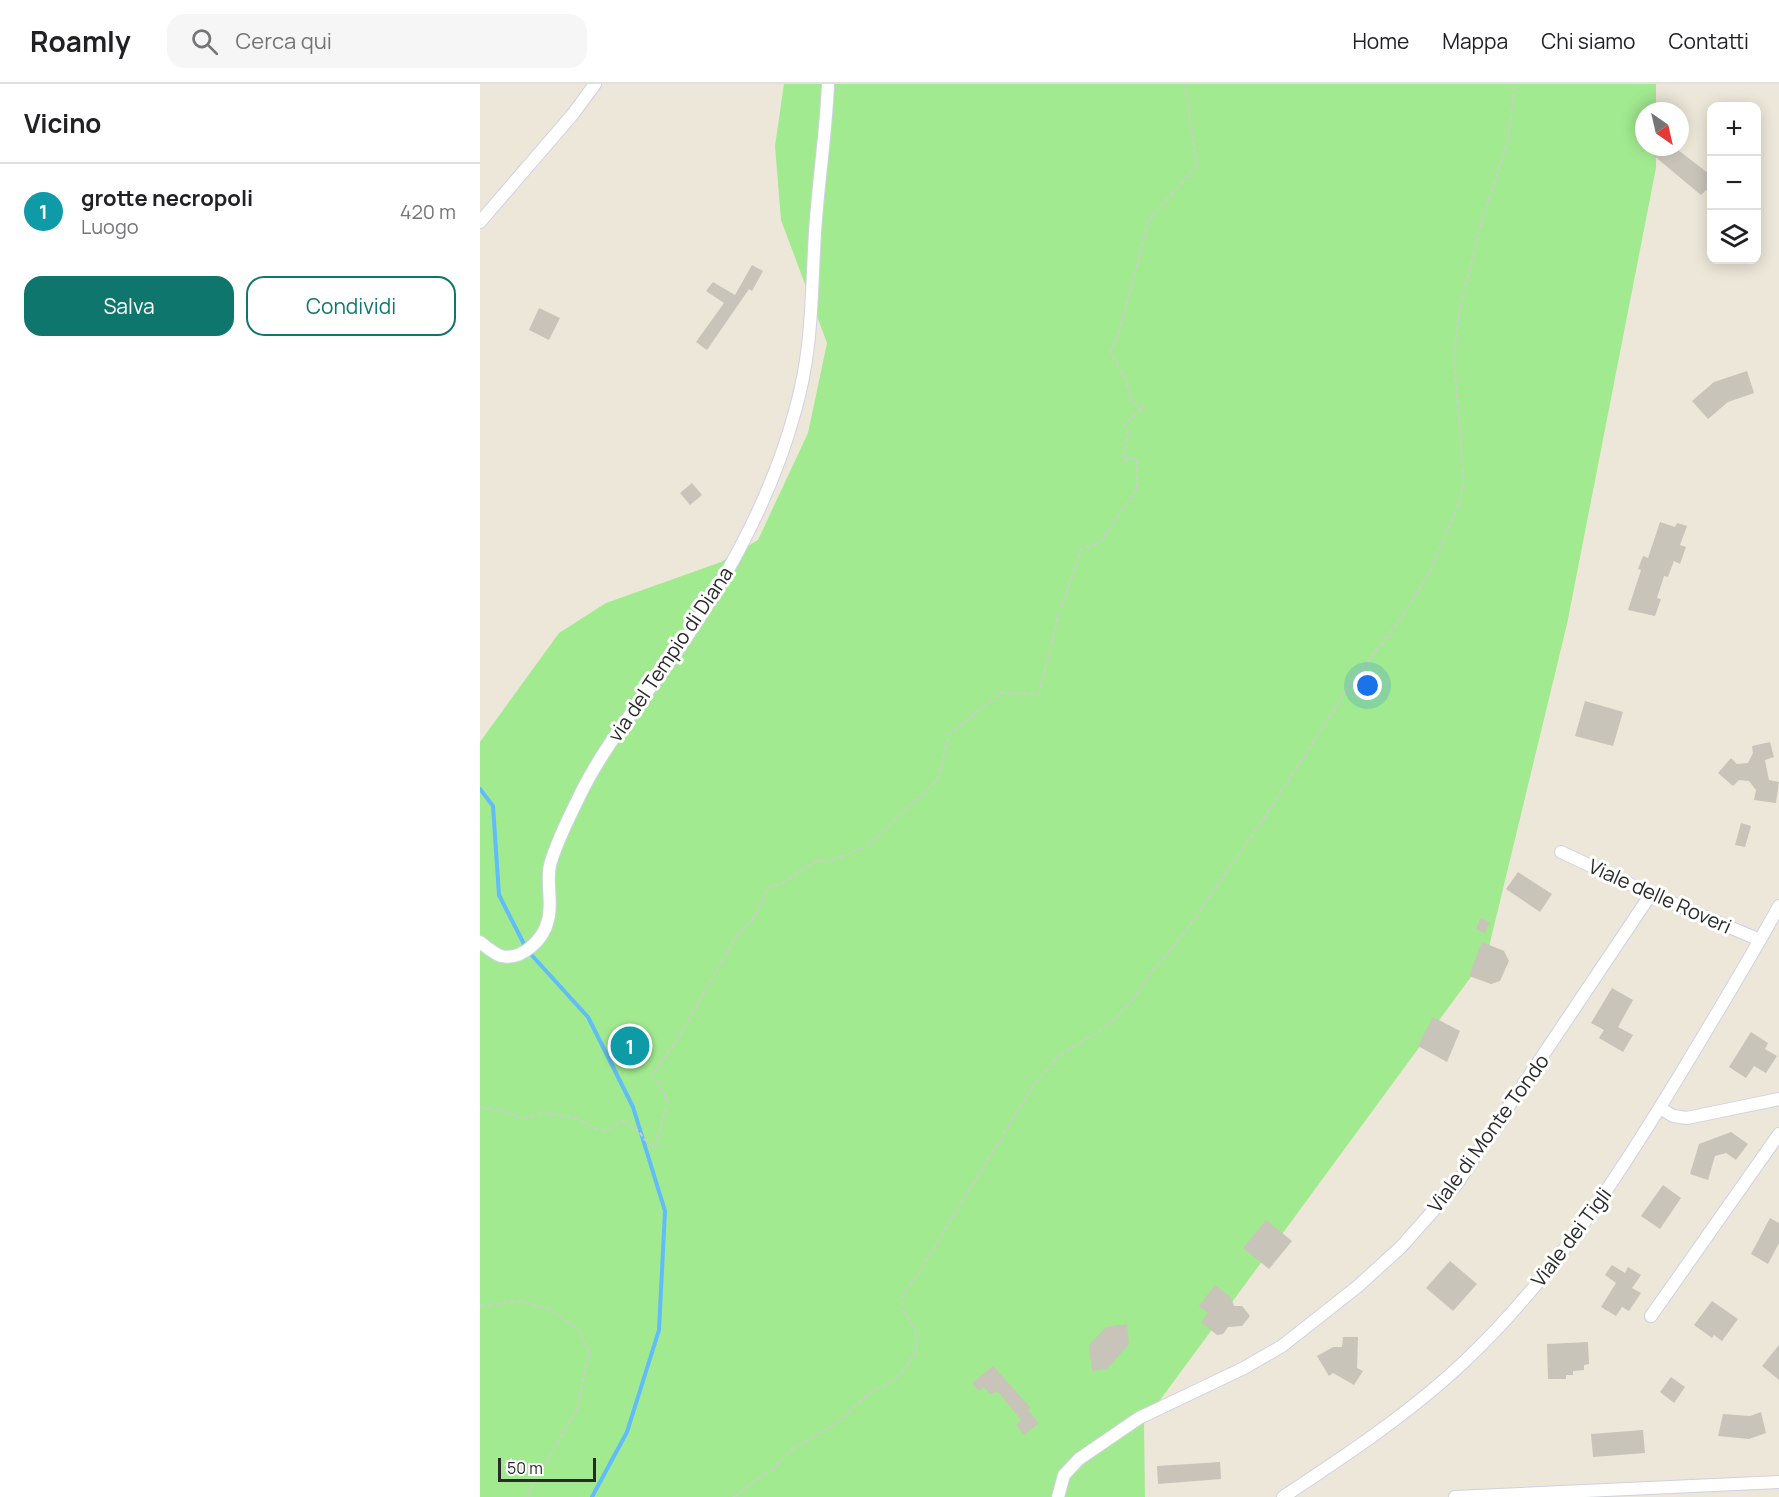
<!DOCTYPE html>
<html lang="it">
<head>
<meta charset="utf-8">
<style>
  :root { --surface:#fff; --page:#f6f6f6; --text:#202124; --muted:#757577; --line:#e0e0e0; --accent:#0f766e }
  body { margin:0; font-family:Manrope,sans-serif; background:var(--page); color:var(--text) }
  .controls { position:absolute; right:18px; top:18px; display:grid; overflow:hidden; border-radius:12px; box-shadow:0 3px 15px #0003 }
  .controls button { width:54px; height:54px; display:grid; place-items:center; padding:0; border:0; border-bottom:2px solid var(--line); background:var(--surface); color:var(--text); font:30px sans-serif }
  .compass { position:absolute; left:1155px; top:18px; width:54px; height:54px; border-radius:50%; background:var(--surface); box-shadow:0 3px 15px #0003; rotate:146deg }
  .scale { position:absolute; left:18px; bottom:15px; width:98px; box-sizing:border-box; padding-left:6px; border:3px solid #292929; border-top:0; font-size:16px; line-height:21px; white-space:nowrap; color:#292929; -webkit-text-stroke:4px #fff; paint-order:stroke }
  .you { position:absolute; left:888px; top:602px; width:21px; height:21px; margin:-15px; border:4px solid #fff; border-radius:50%; background:#1a73e8; box-shadow:0 0 0 9px #1a73e833 }
  .badge { display:grid; place-items:center; width:39px; height:39px; border-radius:50%; background:var(--accent); color:#fff; font-size:20px; font-weight:700 }
  .pin { position:absolute; translate:-50% -50%; border:3px solid #fff; box-shadow:0 2px 6px #0006 }
  .list { margin:0; padding:0; list-style:none }
  h2 { display:flex; justify-content:space-between; align-items:center; height:78px; margin:0; padding:0 24px; font-size:26px }
  h2 small { font-size:20px; font-weight:400; color:var(--muted) }
  .list li { display:grid; grid-template-columns:39px 1fr auto; gap:18px; align-items:center; box-sizing:border-box; height:96px; padding:0 24px; border-top:2px solid var(--line) }
  .list b { display:block; font-size:22px; white-space:nowrap }
  .list p { margin:0; font-size:20px; white-space:nowrap; color:var(--muted) }
  .list em { font-size:20px; font-style:normal; color:var(--muted) }
  .actions { display:flex; gap:12px; padding:18px 24px }
  .actions a { flex:1; padding:14px 0; border:2px solid var(--accent); border-radius:18px; text-align:center; font-size:21px; color:var(--accent) }
  .actions .main { background:var(--accent); color:#fff }
  .icon { flex:none; width:33px; height:33px; fill:none; stroke:currentColor; stroke-width:2; stroke-linecap:round; stroke-linejoin:round }
  .map { position:relative; flex:none; width:1299px; height:1413px; overflow:hidden }
  header { display:flex; align-items:center; gap:36px; box-sizing:border-box; height:84px; padding:0 30px; background:var(--surface); border-bottom:2px solid var(--line) }
  header strong { font-size:28px }
  nav { display:flex; gap:33px; margin-inline-start:auto; font-size:21px }
  .search { width:420px; height:54px; background:var(--page); display:flex; align-items:center; gap:15px; box-sizing:border-box; padding:0 21px; border-radius:18px; color:var(--muted); font-size:22px }
  main { display:flex }
  aside { flex:1; background:var(--surface) }
  .map>svg:first-child { display:block }
</style>
</head>
<body>
<header>
<strong>Roamly</strong>
<div class="search"><svg class="icon" aria-label="search" viewBox="0 0 24 24"><circle cx="10" cy="10" r="6"/><path d="M15 15l6 6"/></svg>Cerca qui</div>
<nav><a>Home</a><a>Mappa</a><a>Chi siamo</a><a>Contatti</a></nav>
</header>
<main>
<aside>
<h2>Vicino<small></small></h2>
<ul class="list">
<li><span class="badge" style="background:#0f9aa8">1</span><div><b>grotte necropoli</b><p>Luogo</p></div><em>420 m</em></li>
</ul>
<div class="actions"><a class="main">Salva</a><a>Condividi</a></div>
</aside>
<div class="map">
<svg width="1299" height="1413" viewBox="0 0 1299 1413">
  <rect width="100%" height="100%" fill="#ede7d9"/>
  <polygon fill="#a2ea90" points="304,0 1176,0 1176,27 1164,27 1164,63 1176,63 1176,84 1087,540 1007,871 664,1338 665,1413 0,1413 0,658 79,549 126,519 241,478 278,456 328,349 347,259 301,136 295,62"/>
  <g fill="none" stroke-linecap="round" stroke-linejoin="round">
    <polyline stroke="#61bcfa" stroke-width="4" points="0,705 13,722 19,811 47,866 108,933 153,1023 185,1127 179,1246 147,1348 112,1413"/>
  </g>
  <g fill="#c8c4b9">
    <polygon points="1179,63 1194,63 1232,92 1232,110 1226,106 1221,111 1173,71"/>
    <polygon points="272,181 283,187 272,207 269,205 227,266 216,258 244,219 226,207 233,198 255,211"/>
    <polygon points="59,224 80,234 69,256 49,246"/>
    <polygon points="1267,287 1274,309 1248,318 1228,335 1212,317 1234,298"/>
    <polygon points="212,399 222,411 210,421 200,409"/>
    <polygon points="1180,438 1195,443 1197,439 1207,442 1200,461 1206,463 1200,480 1194,477 1188,493 1184,492 1177,514 1181,515 1175,532 1148,526 1161,486 1158,485 1163,472 1168,474"/>
    <polygon points="1105,617 1143,628 1133,662 1095,652"/>
    <polygon points="1290,658 1294,673 1285,676 1289,696 1299,698 1296,719 1274,716 1276,706 1269,697 1259,696 1253,702 1238,689 1251,674 1257,680 1268,679 1273,669 1272,662"/>
    <polygon points="1261,739 1271,742 1265,763 1255,761"/>
    <polygon points="1038,788 1072,810 1060,828 1026,805"/>
    <polygon points="1000,834 1010,838 1005,849 996,845"/>
    <polygon points="1002,858 1024,867 1029,877 1020,897 1011,900 989,892"/>
    <polygon points="1132,904 1153,916 1138,943 1153,951 1143,968 1119,954 1124,946 1111,939"/>
    <polygon points="953,933 980,947 967,978 938,962"/>
    <polygon points="1271,948 1288,959 1285,965 1297,972 1286,989 1274,982 1266,994 1249,983"/>
    <polygon points="1251,1048 1268,1060 1256,1076 1246,1069 1235,1072 1228,1096 1210,1090 1219,1060"/>
    <polygon points="1183,1101 1201,1114 1180,1145 1161,1132"/>
    <polygon points="1290,1134 1299,1139 1299,1159 1288,1180 1271,1170"/>
    <polygon points="786,1136 812,1157 789,1185 763,1164"/>
    <polygon points="970,1177 997,1200 973,1227 946,1204"/>
    <polygon points="1132,1181 1145,1189 1148,1183 1161,1191 1152,1204 1161,1209 1149,1227 1142,1223 1136,1232 1121,1223 1136,1199 1125,1191"/>
    <polygon points="735,1201 751,1213 754,1222 762,1222 770,1232 762,1242 748,1243 743,1250 737,1251 721,1238 728,1229 719,1222"/>
    <polygon points="1232,1217 1258,1235 1242,1257 1234,1251 1232,1254 1214,1241"/>
    <polygon points="647,1240 649,1260 627,1285 612,1287 609,1261 626,1243"/>
    <polygon points="863,1253 878,1253 877,1284 883,1287 874,1301 853,1289 849,1292 837,1272 853,1263 862,1263"/>
    <polygon points="1108,1258 1109,1280 1104,1281 1104,1286 1093,1287 1093,1291 1086,1291 1086,1295 1068,1295 1067,1260"/>
    <polygon points="1299,1261 1299,1296 1282,1282"/>
    <polygon points="513,1282 551,1324 548,1326 559,1339 544,1351 536,1341 541,1336 518,1308 510,1310 504,1303 499,1307 492,1299"/>
    <polygon points="1191,1293 1205,1303 1194,1319 1180,1308"/>
    <polygon points="1281,1328 1286,1349 1269,1355 1238,1352 1243,1330 1270,1332"/>
    <polygon points="1163,1346 1165,1369 1113,1373 1111,1350"/>
    <polygon points="740,1378 741,1395 678,1400 677,1382"/>
  </g>
  <g fill="none" stroke-linecap="round" stroke-linejoin="round">
    <defs>
      <g id="street">
        <polyline points="0,138 93,30 115,0"/>
        <polyline points="1081,768 1171,810 1280,856"/>
        <path d="M 0,858 C 6,863 13,869 21,872 C 42,877 64,855 68,836 C 73,818 66,800 70,781 C 76,759 87,738 97,717 C 125,657 171,606 208,551 C 253,483 294,406 315,327 C 333,265 331,212 335,149 C 338,99 346,50 348,0"/>
        <polyline points="1180,1024 1193,1032 1207,1034 1299,1015"/>
        <polyline points="1171,1232 1299,1050"/>
        <polyline points="578,1413 584,1391 599,1375 659,1334 764,1284 802,1262 877,1203 921,1163 976,1101 1171,810"/>
        <path d="M 803,1413 C 865,1372 930,1329 985,1277 C 1076,1191 1143,1085 1207,979 C 1238,927 1270,875 1299,822"/>
        <polyline points="975,1413 1299,1398"/>
      </g>
    </defs>
    <use href="#street" stroke="#cfd0e4" stroke-width="14"/>
    <g stroke="#ccc" stroke-width="2" stroke-dasharray="4.5 3" stroke-linecap="butt">
      <polyline points="0,1023 30,1029 41,1035 63,1029 92,1033 119,1046 129,1046 141,1037 159,1047 164,1055 175,1064 188,1016 172,991 198,954 258,849 272,837 290,802 301,800 339,775 344,780 389,761 454,699 459,692 469,650 521,609 559,610 579,529 602,464 619,460 657,405 657,374 644,376 648,347 644,341 664,322 652,319 646,296 630,267 638,252 669,135 717,82 705,0"/>
      <polyline points="0,1222 38,1217 70,1225 99,1246 109,1269 96,1327 46,1413"/>
      <polyline points="253,1413 297,1381 311,1366 354,1341 392,1307 411,1298 425,1285 437,1266 437,1257 435,1246 423,1226 422,1210 435,1195 554,1000 578,972 628,942 654,914 670,890 705,848 786,731 870,601 922,533 950,487 978,422 984,398 974,275 979,228 1000,144 1028,56 1035,0"/>
    </g>
    <use href="#street" stroke="#fff" stroke-width="12"/>
  </g>
  <g text-anchor="middle" dominant-baseline="central" stroke-width="6" stroke-linejoin="round" paint-order="stroke">
    <g font-size="20" fill="#292929" stroke="#fff">
      <text transform="translate(190 570) rotate(-56)">via del Tempio di Diana</text>
      <text transform="translate(1180 812) rotate(24)">Viale delle Roveri</text>
      <text transform="translate(1008 1049) rotate(-54)">Viale di Monte Tondo</text>
      <text transform="translate(1091 1153) rotate(-53)">Viale dei Tigli</text>
    </g>
  </g>
</svg>
<div class="controls">
<button>+</button>
<button>−</button>
<button><svg class="icon" aria-label="layers" viewBox="0 0 24 24"><path d="M12 4l9 5-9 5-9-5zM3 14l9 5 9-5"/></svg></button>
</div>
<svg class="compass" viewBox="-18 -18 36 36"><path d="M0-13l5 13h-10z" fill="#e53935"/><path d="M0 13l5-13h-10z" fill="#757577"/></svg>
<div class="scale">50 m</div>
<div class="you"></div>
<div class="pin badge" style="left:150px;top:962px;background:#0f9aa8">1</div>
</div>
</main>
</body>
</html>
